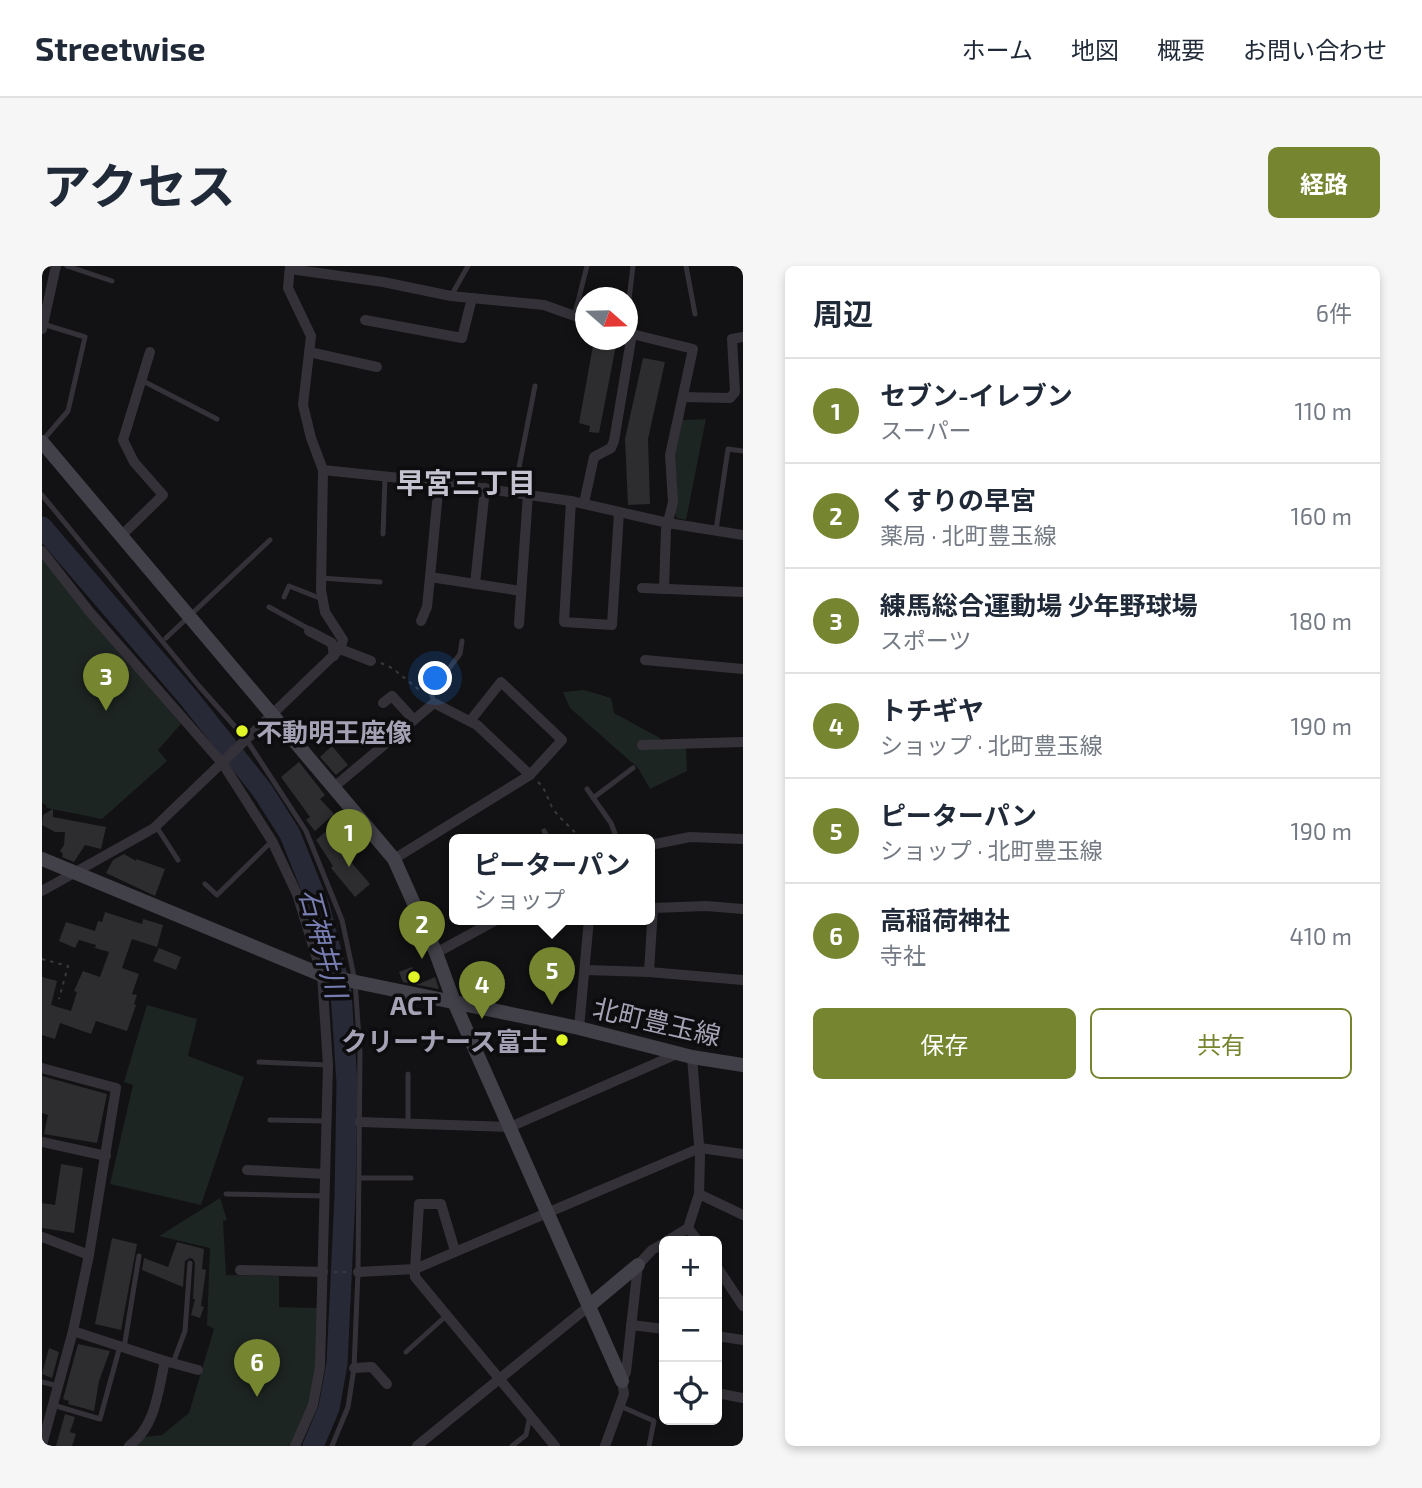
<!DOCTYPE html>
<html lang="ja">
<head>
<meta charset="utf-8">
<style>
  :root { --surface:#fff; --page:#f6f6f7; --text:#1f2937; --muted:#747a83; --line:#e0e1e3; --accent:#76852f }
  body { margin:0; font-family:"Exo 2","Noto Sans JP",sans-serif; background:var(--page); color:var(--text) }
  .controls { position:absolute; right:21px; bottom:21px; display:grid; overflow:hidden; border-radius:10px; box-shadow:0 4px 10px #0003 }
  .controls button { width:63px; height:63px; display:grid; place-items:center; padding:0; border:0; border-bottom:2px solid var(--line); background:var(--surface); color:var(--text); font:35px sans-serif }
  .compass { position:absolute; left:533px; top:21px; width:63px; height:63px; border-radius:50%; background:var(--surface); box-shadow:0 4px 10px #0003; rotate:110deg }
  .you { position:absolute; left:394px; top:413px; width:24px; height:24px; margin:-18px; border:5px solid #fff; border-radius:50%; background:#1a73e8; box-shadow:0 0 0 10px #1a73e833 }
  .badge { display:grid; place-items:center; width:46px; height:46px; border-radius:50%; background:var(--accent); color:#fff; font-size:23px; font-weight:700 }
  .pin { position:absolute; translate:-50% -58px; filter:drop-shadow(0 2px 4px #0008) }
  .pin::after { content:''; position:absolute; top:37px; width:24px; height:21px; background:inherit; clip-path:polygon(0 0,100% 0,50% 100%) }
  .popup { position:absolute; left:407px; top:568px; width:206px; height:91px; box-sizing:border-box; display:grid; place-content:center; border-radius:10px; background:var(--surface); filter:drop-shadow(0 2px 5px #0005); font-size:23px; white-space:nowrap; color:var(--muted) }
  .popup b { font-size:26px; color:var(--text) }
  .popup::after { content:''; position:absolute; left:50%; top:100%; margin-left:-14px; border:14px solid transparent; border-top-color:var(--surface) }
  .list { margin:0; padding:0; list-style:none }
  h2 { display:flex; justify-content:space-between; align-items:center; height:91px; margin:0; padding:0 28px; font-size:30px }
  h2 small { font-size:23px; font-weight:400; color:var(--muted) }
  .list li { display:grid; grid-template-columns:46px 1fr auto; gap:21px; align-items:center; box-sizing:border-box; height:105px; padding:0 28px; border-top:2px solid var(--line) }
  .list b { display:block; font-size:26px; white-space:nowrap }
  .list p { margin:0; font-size:23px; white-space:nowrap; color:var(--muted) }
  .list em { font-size:23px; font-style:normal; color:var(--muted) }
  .actions { display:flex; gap:14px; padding:21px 28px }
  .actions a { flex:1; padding:16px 0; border:2px solid var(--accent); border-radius:10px; text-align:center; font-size:24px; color:var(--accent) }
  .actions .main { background:var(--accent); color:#fff }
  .icon { flex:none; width:38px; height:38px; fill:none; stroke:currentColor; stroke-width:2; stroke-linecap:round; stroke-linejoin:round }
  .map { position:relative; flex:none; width:701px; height:1180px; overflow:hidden; border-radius:10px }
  header { display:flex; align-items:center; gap:42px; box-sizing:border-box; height:98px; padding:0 35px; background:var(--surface); border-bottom:2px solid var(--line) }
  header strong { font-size:33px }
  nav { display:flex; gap:38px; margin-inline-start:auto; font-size:24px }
  .intro { display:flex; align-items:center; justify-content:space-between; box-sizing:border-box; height:168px; padding:0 42px }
  h1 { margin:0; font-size:49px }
  .button { padding:18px 32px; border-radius:10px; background:var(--accent); color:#fff; font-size:24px; font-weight:700 }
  main { display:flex; gap:42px; padding:0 42px }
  aside { flex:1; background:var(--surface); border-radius:10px; box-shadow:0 4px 10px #0003 }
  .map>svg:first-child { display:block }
</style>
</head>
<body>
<header>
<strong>Streetwise</strong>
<nav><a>ホーム</a><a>地図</a><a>概要</a><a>お問い合わせ</a></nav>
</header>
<div class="intro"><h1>アクセス</h1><a class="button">経路</a></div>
<main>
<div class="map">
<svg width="701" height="1180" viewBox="0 0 701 1180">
  <rect width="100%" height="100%" fill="#121113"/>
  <g fill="#1d2522">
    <polygon points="664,153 644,254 635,252 632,245 632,188 640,154"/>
    <polygon points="0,291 139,458 116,484 125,495 60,553 5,542 4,539 0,537"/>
    <polygon points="542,424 569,432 572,447 618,472 617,482 644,481 645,505 608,523 596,502 528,442 521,426"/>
    <polygon points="105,739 155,753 146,790 202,811 159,939 68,918 91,819 82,816"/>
    <polygon points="178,932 185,954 181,955 184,1009 237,1010 237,1041 278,1042 271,1130 251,1180 92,1180 102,1171 120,1169 147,1147 172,1063 165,1059 168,982 117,970"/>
  </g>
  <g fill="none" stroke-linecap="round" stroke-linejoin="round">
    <polyline stroke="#272936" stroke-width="21" points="0,261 146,431 220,524 248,568 278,643 299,726 305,817 303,930 295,1098 287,1142 271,1180"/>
  </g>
  <g fill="#2d2c2f">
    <polygon points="552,74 562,76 563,74 575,74 557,167 547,166 548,160 537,157"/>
    <polygon points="601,92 623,96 606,173 608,238 586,239 583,173"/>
    <polygon points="290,480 306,499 294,509 278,491"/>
    <polygon points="257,496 283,529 278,533 292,548 273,565 264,554 268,551 239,511"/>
    <polygon points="11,543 11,551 64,561 59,583 43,579 32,596 20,591 21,588 18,585 22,579 23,566 13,566 0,559 1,549"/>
    <polygon points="283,566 328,618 313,631 289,602 291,600 274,574"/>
    <polygon points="82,588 94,595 94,593 123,603 113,630 64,607 71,594"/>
    <polygon points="63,646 100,658 101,653 121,659 115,681 90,673 80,702 97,708 90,728 95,729 92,738 94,739 85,765 54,755 49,768 18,757 13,773 0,769 0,711 15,715 9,739 29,745 35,726 32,725 41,705 58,711 67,686 53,682 54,679 37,674 33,682 17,675 24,656 53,665 56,655 60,656"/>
    <polygon points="117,682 139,691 134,704 111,695"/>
    <polygon points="370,701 377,718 393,711 397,723 361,716 357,706"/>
    <polygon points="0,810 65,828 55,877 2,868 6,849 0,847"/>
    <polygon points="19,898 41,902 32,967 0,962 0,937 13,939"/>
    <polygon points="70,972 95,978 79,1064 53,1058"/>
    <polygon points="135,976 162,983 160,1003 164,1004 159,1040 162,1041 158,1052 149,1049 153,1033 151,1033 153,997 151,993 148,992 143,995 141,1021 100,1004 102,992 126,1001"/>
    <polygon points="36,1078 68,1085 57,1115 52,1145 26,1138 27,1135 21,1133"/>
    <polygon points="7,1082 17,1086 10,1112 0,1108"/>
    <polygon points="23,1148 33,1151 28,1166 34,1168 30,1180 14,1180"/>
  </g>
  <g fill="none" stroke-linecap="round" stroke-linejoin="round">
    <g stroke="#39383f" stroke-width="2" stroke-dasharray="3.5 5" stroke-linecap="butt">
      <polyline points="339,397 350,402 380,426"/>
      <path d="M 496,516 C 504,523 505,532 510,541 C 518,554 530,561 538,573"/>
      <polyline points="0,693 26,700 17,733"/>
      <polyline points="292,1006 304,1006"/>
    </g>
    <g stroke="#343238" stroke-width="5">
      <polyline points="25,0 70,15"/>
      <polyline points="644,0 653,48"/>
      <polyline points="409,30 426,0"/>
      <polyline points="586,42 591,0"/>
      <polyline points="532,51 545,0"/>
      <polyline points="1,58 43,71 26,145 1,174"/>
      <polyline points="99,114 175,153"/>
      <polyline points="472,227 493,120"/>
      <polyline points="0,229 157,420 204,473 264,565 300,654 313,715 318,787 316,1006 312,1102 306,1141 290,1180"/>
      <polyline points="674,264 686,183 701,185"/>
      <polyline points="341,268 343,212"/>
      <polyline points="278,312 338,316"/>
      <polyline points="242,331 247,320 280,333"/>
      <polyline points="227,341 267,363"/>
      <polyline points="124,372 228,274"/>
      <polyline points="392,437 389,426 418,388 420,375"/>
      <polyline points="545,523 569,557 575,573"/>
      <polyline points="551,532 591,502"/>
      <polyline points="114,560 136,594"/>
      <polyline points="502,565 507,573"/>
      <polyline points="163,618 175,629 230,575"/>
      <polyline points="217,796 286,799"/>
      <polyline points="228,854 285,855"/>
      <polyline points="366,858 366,808"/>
      <polyline points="317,912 369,912"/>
      <polyline points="184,928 283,930"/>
      <polyline points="82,1082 97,990"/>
      <polyline points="364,1086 404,1050"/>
      <polyline points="131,1097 143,1065 148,997"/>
      <polyline points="0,1116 16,1120"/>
      <polyline points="11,1139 58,1153 78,1080"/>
      <polyline points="578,1140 612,1155 607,1180"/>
      <polyline points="470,1180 484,1169 488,1150"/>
    </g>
    <g stroke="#343238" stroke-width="10">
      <polyline points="248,3 341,16 409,30 502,39 544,54"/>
      <polyline points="323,54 420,72 430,32"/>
      <polyline points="0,63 14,0"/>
      <polyline points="586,65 590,68 651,83 628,189 631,236 624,264 622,323"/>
      <polyline points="267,86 335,101"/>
      <polyline points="641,131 688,132 693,126 690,73 701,71"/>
      <polyline points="281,204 397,216 529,235 626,257 701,269"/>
      <polyline points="397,216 388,311 479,325"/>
      <polyline points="529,235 522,356 570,359 577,246"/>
      <polyline points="542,237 552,191 569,182 572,175 590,68"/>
      <polyline points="79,270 121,229 92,196 81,174 108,86"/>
      <polyline points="0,285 47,345 181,498 230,575 255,628 280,709 286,799 278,1101 271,1139 253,1180"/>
      <polyline points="433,318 443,222"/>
      <polyline points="600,322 701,326"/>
      <polyline points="379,355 385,341 388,311"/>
      <polyline points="477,358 486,228"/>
      <polyline points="267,365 290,377 292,390"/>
      <polyline points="298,383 329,395"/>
      <polyline points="603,394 701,403"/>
      <polyline points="341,437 350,430 372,454"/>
      <polyline points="600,479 701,476"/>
      <polyline points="292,521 392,437 435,459 488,509"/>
      <polyline points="608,579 648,571 701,573"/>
      <polyline points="352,593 488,509 520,474 459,416 428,455"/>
      <polyline points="0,625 112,562 298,383 301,374 283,346 279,324 281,204 269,172 261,139 269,70 246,22 248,0"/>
      <polyline points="394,687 456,653"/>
      <polyline points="543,704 607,706 701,714"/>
      <polyline points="607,706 611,642 664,640 701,643"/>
      <polyline points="537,762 547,653"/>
      <polyline points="0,802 74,822 47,989 31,1065 0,1179"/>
      <polyline points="318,856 468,861 635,788"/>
      <polyline points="0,876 64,890"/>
      <polyline points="205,904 283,908"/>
      <polyline points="657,928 701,949"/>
      <polyline points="646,962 656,975"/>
      <polyline points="0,971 47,989"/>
      <polyline points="625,975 646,962 657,928 658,891 650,791"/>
      <polyline points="413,985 399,938 377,938 373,1003 658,882 701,888"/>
      <polyline points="675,1001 701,1040"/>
      <polyline points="198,1004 281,1006"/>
      <polyline points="316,1006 373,1003 373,1011 513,1180"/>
      <polyline points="589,1059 622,1063"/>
      <path d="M 31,1065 L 123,1095 C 116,1125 114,1160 87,1180"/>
      <polyline points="675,1070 701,1074"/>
      <polyline points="123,1095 156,1104"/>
      <polyline points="312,1102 330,1101 345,1118"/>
      <polyline points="675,1127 701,1132"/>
      <polyline points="375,1180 547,1040"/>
      <polyline points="563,1180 582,1128 580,1115 584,1106 596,999 610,984 622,977"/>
    </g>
    <g stroke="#424048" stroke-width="14">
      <polyline points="0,176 352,593 394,687 412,736 580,1115"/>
      <polyline points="0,593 280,709 537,762 650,791 701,799"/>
      <polyline points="547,1040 596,999"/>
    </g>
  </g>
  <g fill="#e0f626" stroke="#0d0c0e" stroke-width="2.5">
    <circle cx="200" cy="465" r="7"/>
    <circle cx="372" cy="711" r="7"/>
    <circle cx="520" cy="774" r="7"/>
  </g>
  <g text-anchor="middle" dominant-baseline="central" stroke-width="7" stroke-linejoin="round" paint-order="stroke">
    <g font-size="26" font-weight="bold" fill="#a4a2b4" stroke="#0d0c0e" text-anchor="start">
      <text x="214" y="465">不動明王座像</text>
      <text x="372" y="738" text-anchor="middle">ACT</text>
      <text x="506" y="774" text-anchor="end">クリーナース富士</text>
    </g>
    <g font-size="26" fill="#a4a2b4" stroke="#0d0c0e">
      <text transform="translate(615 755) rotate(13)">北町豊玉線</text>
    </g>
    <g font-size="28" font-weight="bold" fill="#c5c3d0" stroke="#0d0c0e">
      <text x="424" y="216">早宮三丁目</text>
    </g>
    <g font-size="28" font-style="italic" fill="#777db0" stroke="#0d0c0e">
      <text transform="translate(282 677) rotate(75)">石神井川</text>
    </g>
  </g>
</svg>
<div class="controls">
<button>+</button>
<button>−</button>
<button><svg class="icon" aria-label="locate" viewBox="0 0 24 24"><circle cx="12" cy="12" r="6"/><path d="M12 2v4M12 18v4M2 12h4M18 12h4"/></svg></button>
</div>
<svg class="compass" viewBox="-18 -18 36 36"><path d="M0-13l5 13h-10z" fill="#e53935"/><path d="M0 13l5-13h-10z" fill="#747a83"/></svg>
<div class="you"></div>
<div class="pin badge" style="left:307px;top:601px">1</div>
<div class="pin badge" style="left:380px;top:693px">2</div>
<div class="pin badge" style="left:64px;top:445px">3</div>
<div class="pin badge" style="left:440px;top:753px">4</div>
<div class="pin badge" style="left:510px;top:739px">5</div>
<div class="popup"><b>ピーターパン</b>ショップ</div>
<div class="pin badge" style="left:215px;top:1131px">6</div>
</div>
<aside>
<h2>周辺<small>6件</small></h2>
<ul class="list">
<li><span class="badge">1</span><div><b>セブン-イレブン</b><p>スーパー</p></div><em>110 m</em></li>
<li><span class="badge">2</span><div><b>くすりの早宮</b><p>薬局 · 北町豊玉線</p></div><em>160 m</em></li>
<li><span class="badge">3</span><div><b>練馬総合運動場 少年野球場</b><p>スポーツ</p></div><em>180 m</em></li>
<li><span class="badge">4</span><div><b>トチギヤ</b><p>ショップ · 北町豊玉線</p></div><em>190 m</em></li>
<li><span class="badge">5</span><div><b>ピーターパン</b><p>ショップ · 北町豊玉線</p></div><em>190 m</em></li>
<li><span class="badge">6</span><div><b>高稲荷神社</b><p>寺社</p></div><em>410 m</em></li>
</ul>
<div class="actions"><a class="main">保存</a><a>共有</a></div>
</aside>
</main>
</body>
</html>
